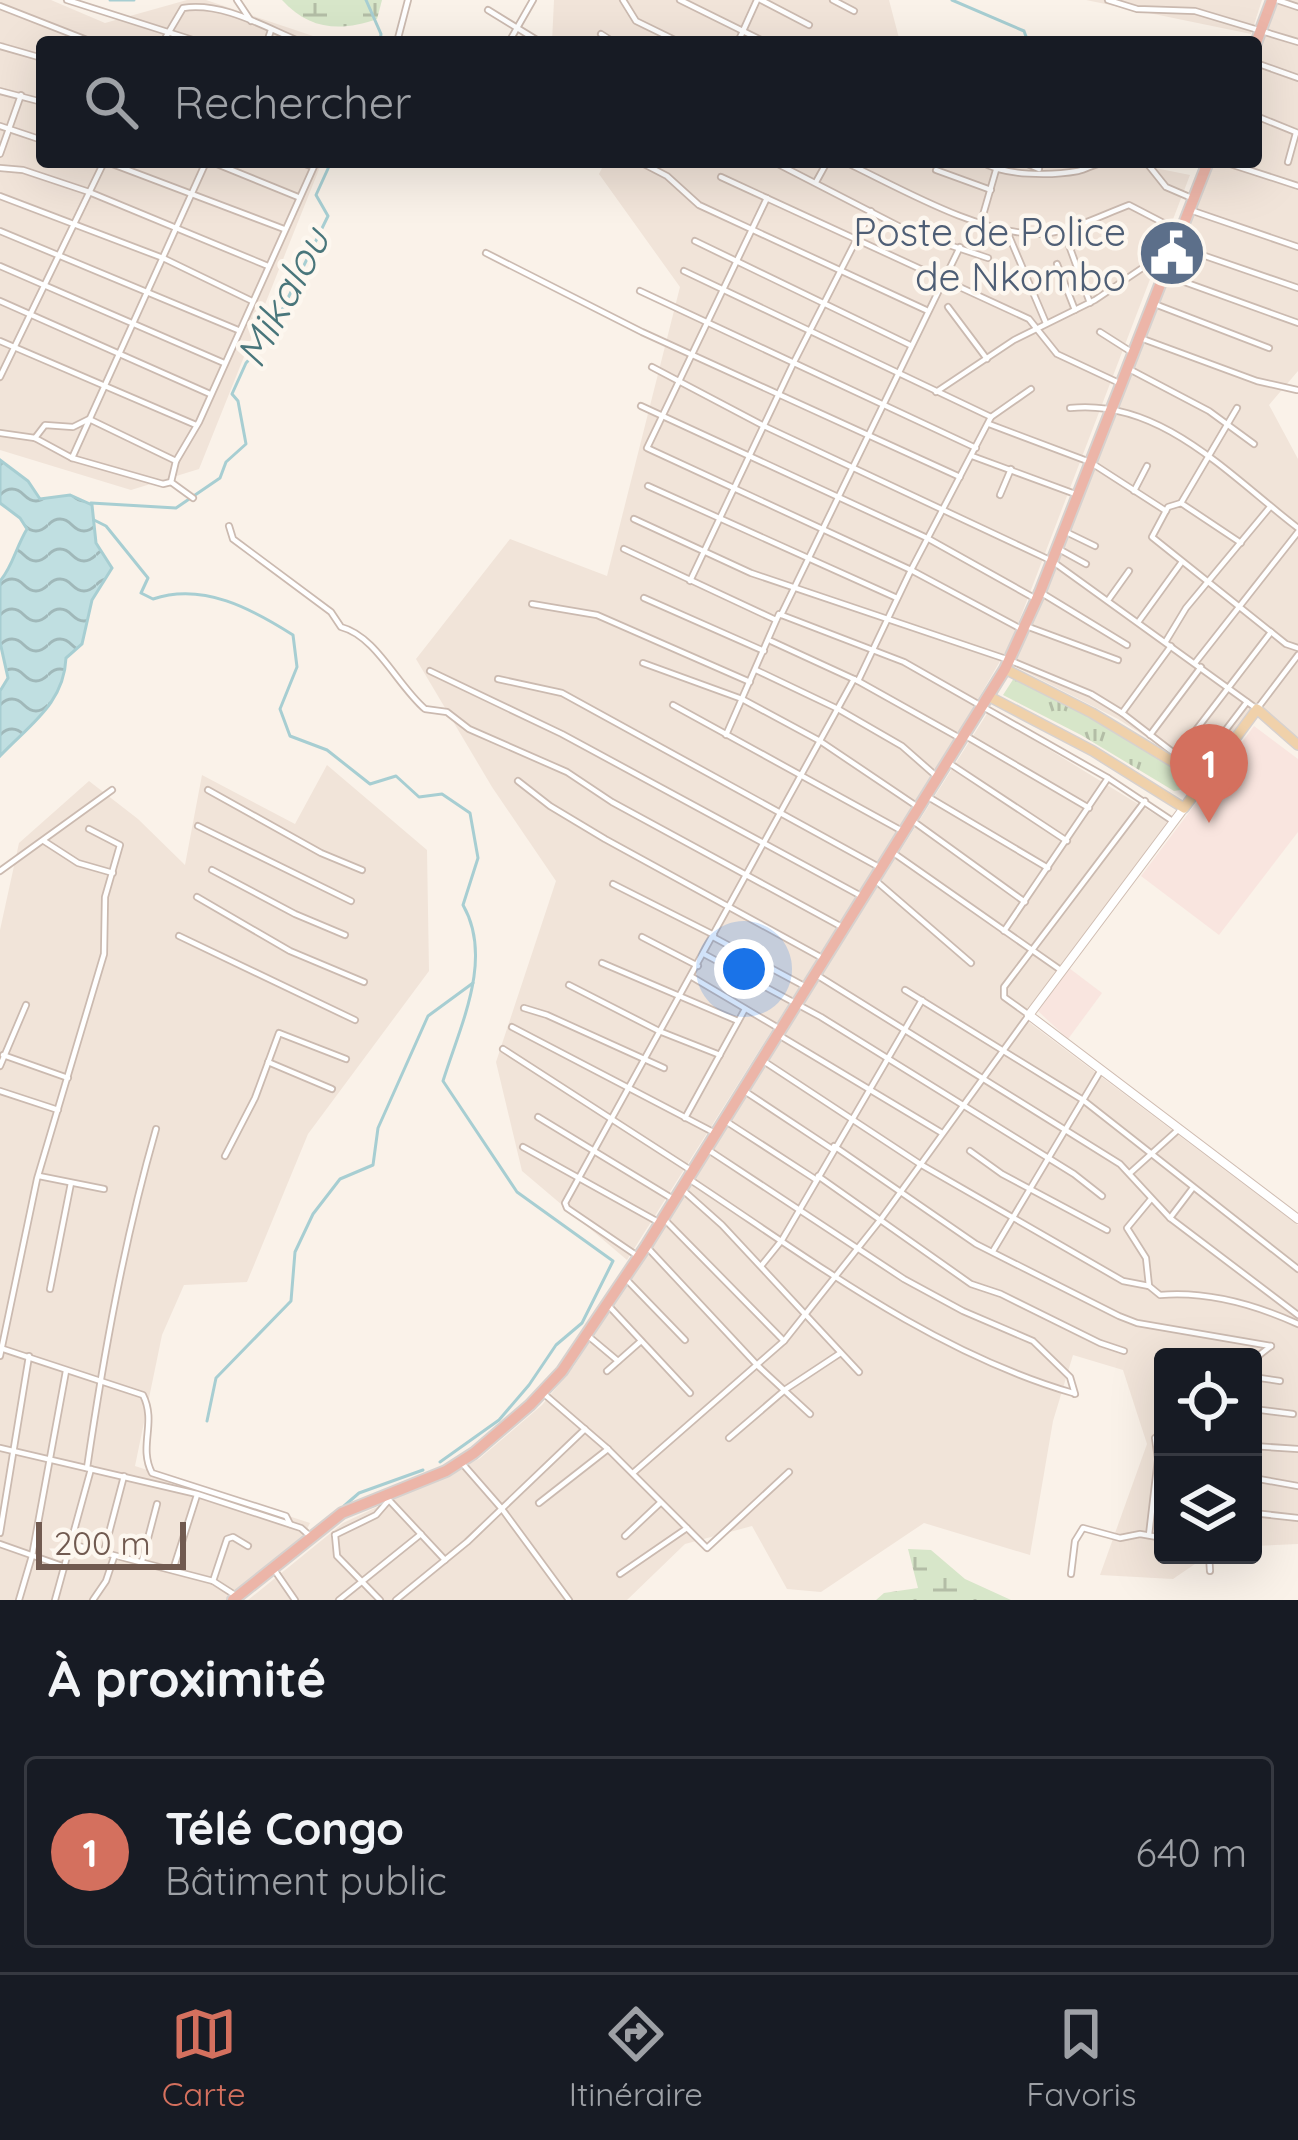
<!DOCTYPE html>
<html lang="fr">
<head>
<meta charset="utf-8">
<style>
  :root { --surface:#171b24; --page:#20242c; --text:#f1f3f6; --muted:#9ea1a6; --line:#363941; --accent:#d4705e }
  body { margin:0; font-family:Quicksand,sans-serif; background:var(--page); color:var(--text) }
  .controls { position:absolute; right:36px; bottom:36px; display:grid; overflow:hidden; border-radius:12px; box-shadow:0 12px 48px #0002 }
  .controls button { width:108px; height:108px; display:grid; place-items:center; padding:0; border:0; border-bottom:3px solid var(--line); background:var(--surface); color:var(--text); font:60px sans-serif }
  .scale { position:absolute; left:36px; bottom:30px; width:150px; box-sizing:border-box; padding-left:12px; border:6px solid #715a50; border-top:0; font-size:33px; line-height:42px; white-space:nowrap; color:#715a50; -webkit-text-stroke:9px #fdf7ef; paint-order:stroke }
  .you { position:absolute; left:744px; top:969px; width:42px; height:42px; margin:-30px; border:9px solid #fff; border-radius:50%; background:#1a73e8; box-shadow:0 0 0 18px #1a73e833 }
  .badge { display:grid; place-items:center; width:78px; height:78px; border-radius:50%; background:var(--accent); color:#fff; font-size:39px; font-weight:700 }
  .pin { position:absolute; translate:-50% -99px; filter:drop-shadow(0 3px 6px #0008) }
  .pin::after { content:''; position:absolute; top:63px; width:42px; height:36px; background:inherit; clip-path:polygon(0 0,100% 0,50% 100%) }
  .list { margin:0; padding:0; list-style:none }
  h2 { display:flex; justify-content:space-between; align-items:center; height:156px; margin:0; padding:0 48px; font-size:51px }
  h2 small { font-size:39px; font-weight:400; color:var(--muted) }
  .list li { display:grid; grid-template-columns:78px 1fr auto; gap:36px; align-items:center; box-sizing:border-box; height:192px; margin:0 24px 24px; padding:0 24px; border:3px solid var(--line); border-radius:12px }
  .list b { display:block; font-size:45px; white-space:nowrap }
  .list p { margin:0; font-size:39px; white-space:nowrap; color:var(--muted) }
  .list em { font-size:39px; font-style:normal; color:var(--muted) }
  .icon { flex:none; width:66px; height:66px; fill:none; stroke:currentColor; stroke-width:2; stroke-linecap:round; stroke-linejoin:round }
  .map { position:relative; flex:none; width:1298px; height:1600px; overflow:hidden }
  .search { position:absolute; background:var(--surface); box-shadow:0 12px 48px #0002; left:36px; right:36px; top:36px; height:132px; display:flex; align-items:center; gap:30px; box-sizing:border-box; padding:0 42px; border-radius:12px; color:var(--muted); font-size:45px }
  .sheet { height:372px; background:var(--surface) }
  nav { display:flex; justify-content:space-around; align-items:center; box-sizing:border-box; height:168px; border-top:3px solid var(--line); background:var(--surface); font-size:33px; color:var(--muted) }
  nav a { display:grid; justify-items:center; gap:6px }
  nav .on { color:var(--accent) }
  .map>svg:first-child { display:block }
</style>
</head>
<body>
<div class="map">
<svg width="1298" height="1600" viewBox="0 0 1298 1600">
  <defs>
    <pattern id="grass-tufts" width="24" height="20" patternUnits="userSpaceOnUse" patternTransform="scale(3)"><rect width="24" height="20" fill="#d7e6c9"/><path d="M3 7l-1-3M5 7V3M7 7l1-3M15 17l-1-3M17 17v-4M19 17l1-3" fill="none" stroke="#b3bda6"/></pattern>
    <pattern id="wetland-marsh" width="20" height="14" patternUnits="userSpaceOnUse" patternTransform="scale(3)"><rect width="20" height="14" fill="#d7e6c9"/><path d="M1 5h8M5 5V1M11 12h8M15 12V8" fill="none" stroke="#b3bda6"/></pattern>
    <pattern id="water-waves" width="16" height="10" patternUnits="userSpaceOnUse" patternTransform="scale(3)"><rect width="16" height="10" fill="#c0dfe1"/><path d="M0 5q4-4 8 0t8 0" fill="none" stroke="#a0b8b9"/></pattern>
  </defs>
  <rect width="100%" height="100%" fill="#faf2e9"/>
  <g fill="#f1e4d9">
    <polygon points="0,0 51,0 105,23 187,0 206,0 331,42 42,42 42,162 322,162 199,469 131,490 0,450"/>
    <polygon points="554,0 889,0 900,42 552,42"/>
    <polygon points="1086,0 1262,0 1251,34"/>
    <polygon points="1274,0 1298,0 1298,371 1269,405 1298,459 1298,737 1255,704 1201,772 1118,719 1012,665 1065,542 1213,162 1256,162 1256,51"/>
    <polygon points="605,162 1125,162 1190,175 1011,642 950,748 627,1260 522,1171 496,1062 556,881 492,787 416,659 510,539 607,576 680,287 599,174"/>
    <polygon points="988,712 1169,823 1022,1017 1298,1225 1298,1544 1253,1546 1253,1357 1163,1357 1163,1555 1208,1555 1173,1579 1100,1575 1147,1444 1123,1370 1073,1355 1053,1421 1030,1555 924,1523 821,1592 787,1589 752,1526 685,1544 627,1600 248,1600 343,1523 479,1459 542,1405 574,1366"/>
    <polygon points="327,765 427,850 429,971 308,1134 247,1282 184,1285 162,1335 135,1466 310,1523 303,1537 226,1600 0,1600 0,930 19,843 89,781 138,819 185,865 202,775 295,824"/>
  </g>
  <g fill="#f9e5df">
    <polygon points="1254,726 1298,759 1298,832 1219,935 1141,876"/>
    <polygon points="1069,968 1102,993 1068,1039 1038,1011"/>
  </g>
  <polygon fill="url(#grass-tufts)" points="1014,678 1088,715 1179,770 1190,781 1186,789 1174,791 1081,735 1003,695"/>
  <g fill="url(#wetland-marsh)">
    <path d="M 282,0 L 382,0 L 377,19 C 341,32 309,30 282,0 Z"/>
    <polygon points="908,1549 931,1550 965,1579 1011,1600 876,1600 884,1593 918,1588"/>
  </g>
  <path fill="url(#water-waves)" stroke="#a7ced2" stroke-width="3" d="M 0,460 L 28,481 L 40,499 L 70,495 L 92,505 L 96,543 L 112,568 L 92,600 L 82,644 L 66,658 C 64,704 29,725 0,756 L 0,691 L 8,678 L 0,642 L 0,581 C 12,568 16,547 27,529 L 20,518 L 0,503 Z"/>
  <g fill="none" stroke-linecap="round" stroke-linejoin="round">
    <g stroke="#a7ced2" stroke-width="3">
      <polyline points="110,0 134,0"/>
      <polyline points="366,0 381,34 380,42"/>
      <polyline points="952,0 1024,31 1028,42"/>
      <polyline points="91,503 176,508 220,478 226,462 246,444 238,401 232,394 246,363 268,339 328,216 316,195 331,162"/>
      <path d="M 94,520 L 106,526 L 148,578 L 141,593 L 153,599 C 203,582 252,609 293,635 L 297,667 L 280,709 L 290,736 L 327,750 L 370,784 L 396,776 L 419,797 L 442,794 L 470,813 L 478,858 L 463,905 C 494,959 460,1026 443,1081 L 517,1192 L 613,1261 L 582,1323 L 556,1345 L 529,1385 L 499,1420 L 440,1462"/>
      <polyline points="207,1421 216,1378 291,1301 295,1252 313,1214 340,1179 373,1165 378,1128 428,1016 473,983"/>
      <polyline points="344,1506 359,1493 423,1470"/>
    </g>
    <defs>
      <g id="street">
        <polyline points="67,0 199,42"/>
        <polyline points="237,0 251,21"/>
        <polyline points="623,0 636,21 679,42"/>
        <polyline points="680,0 765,42"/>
        <polyline points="761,0 809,25"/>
        <polyline points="833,0 854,11"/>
        <polyline points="1108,0 1137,9 1195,11 1298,42"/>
        <polyline points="1277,0 1298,7"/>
        <polyline points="0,6 92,42"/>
        <polyline points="488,10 540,42"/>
        <polyline points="601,34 612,41 625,42"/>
        <path d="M 163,42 L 183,8 C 224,2 264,27 301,42"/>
        <polyline points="267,42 271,30"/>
        <polyline points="397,42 408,0"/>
        <polyline points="509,42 533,0"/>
        <polyline points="738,42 757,0"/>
        <polyline points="0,46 42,58"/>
        <polyline points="1256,63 1298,78"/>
        <polyline points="0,91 42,102"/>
        <polyline points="1256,116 1298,133"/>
        <polyline points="0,126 42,140"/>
        <polyline points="0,154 21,95"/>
        <polyline points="107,162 284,229"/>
        <polyline points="212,162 298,197"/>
        <polyline points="300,162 313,167"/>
        <polyline points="640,162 667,176 699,205 926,310"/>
        <polyline points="774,162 910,232 988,258"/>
        <path d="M 845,162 C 900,188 978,234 1039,234 C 1068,233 1102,215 1129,205 L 1181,232"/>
        <path d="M 982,162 C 1005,176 1051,176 1078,171 C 1088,169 1096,162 1106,163 C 1117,163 1123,164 1135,162"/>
        <polyline points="1023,162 1039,169"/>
        <polyline points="1146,162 1166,187 1194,199"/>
        <polyline points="1224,162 1298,186"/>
        <polyline points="1288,162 1296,133"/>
        <polyline points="0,168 23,170 89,192 268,266"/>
        <polyline points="936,170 991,190"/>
        <polyline points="721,177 1029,319 1057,354 1117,382"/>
        <polyline points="816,182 827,162"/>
        <polyline points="0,196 163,258 252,301"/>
        <polyline points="767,198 647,448 911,570 1023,630"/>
        <polyline points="1190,210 1298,247"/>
        <polyline points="981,222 996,170"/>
        <polyline points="1006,229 1046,323"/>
        <polyline points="1063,229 1090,303"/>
        <polyline points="0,231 238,330"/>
        <polyline points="695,241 910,345"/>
        <polyline points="1179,247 1298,288"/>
        <polyline points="486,253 642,332 960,477"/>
        <polyline points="1057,264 1075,310"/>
        <polyline points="0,266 224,363"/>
        <polyline points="684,271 991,417"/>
        <polyline points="1165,275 1298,323"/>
        <polyline points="640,291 976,448"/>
        <polyline points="0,301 210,394"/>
        <polyline points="1152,303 1269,348"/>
        <polyline points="948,307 987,359"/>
        <polyline points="1100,332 1133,353"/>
        <polyline points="1143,339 1257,381 1297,390"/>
        <polyline points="0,341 196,425"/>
        <polyline points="652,367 764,426 1052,561 1257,709 1298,655"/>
        <polyline points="1131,370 1209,411 1254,444"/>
        <polyline points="0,377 104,162"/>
        <polyline points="936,392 1014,340 1095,300 1169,250"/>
        <polyline points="641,406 927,538 1036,599"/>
        <path d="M 1070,408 C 1161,398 1231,477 1298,528"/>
        <polyline points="989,424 1090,462 1166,511"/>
        <polyline points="0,433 35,438 72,458 163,484 171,482"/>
        <polyline points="35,438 45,425 73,427 89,419 176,461"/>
        <polyline points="972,456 1078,495"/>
        <polyline points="72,458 206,162"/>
        <polyline points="648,486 897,598"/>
        <polyline points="1134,491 1147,466"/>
        <polyline points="1000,495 1011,469"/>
        <polyline points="193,498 171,482 176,461 199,422 316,162"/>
        <polyline points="1181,503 1237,408"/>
        <polyline points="634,519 751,573 1009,660 1091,694 1122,713 1192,767 1199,765 1247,702"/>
        <path d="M 229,526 L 233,539 L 331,612 L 341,627 C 376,636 397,685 425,709 L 447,712 L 469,729 L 567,772 L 612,802 L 842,927"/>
        <polyline points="1064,531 1095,546"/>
        <polyline points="1241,543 1181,503 1168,507 1152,537 1286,644 1298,648"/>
        <polyline points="1057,548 1086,564"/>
        <polyline points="624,549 776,620"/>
        <polyline points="690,581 793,364 871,211"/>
        <polyline points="1040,592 1127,645"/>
        <polyline points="644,598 764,651"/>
        <polyline points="1109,599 1129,571"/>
        <polyline points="532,604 597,615 750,682"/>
        <polyline points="781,615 960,247"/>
        <polyline points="1139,621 1181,563"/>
        <polyline points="1026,626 1118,660"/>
        <polyline points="771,641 858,681 958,737"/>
        <polyline points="1166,641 1186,608 1270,507"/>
        <polyline points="643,663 742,699 820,741 915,805"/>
        <polyline points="1195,663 1298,532"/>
        <polyline points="756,670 838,709 902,746 935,775"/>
        <polyline points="430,671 562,734 863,897"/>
        <polyline points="498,679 562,693 877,866"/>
        <polyline points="858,681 911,570 991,417 1031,389"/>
        <polyline points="673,705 904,832"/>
        <polyline points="1122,713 1171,646"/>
        <polyline points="726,735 779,614 904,662 1108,778 1174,822"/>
        <polyline points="1150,735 1201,667"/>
        <polyline points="966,736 1089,808"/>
        <polyline points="1176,756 1271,632"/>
        <polyline points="949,763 1067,841"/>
        <polyline points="518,781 550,806 605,839 824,959"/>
        <polyline points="208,790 321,853 362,870"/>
        <polyline points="930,798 1048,868"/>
        <polyline points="913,821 1025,902"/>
        <polyline points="198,826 351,901"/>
        <polyline points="44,841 78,863 113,873"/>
        <polyline points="895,854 1062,971"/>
        <polyline points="212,870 295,914 345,935"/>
        <polyline points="0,871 112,790"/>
        <polyline points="875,880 971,963"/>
        <polyline points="613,884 714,935"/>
        <polyline points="197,897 290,951 364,982"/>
        <polyline points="1004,931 1108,778"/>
        <polyline points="179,936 355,1020"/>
        <polyline points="642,937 698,966"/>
        <polyline points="713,937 806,987"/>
        <polyline points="704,954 821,1017 1074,1174 1102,1196"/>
        <polyline points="602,963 738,1021"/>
        <polyline points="815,974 1120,1164 1170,1218 1298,1315"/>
        <polyline points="692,977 780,1029"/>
        <polyline points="569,985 659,1031 720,1055"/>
        <polyline points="905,990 1083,1100 1298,1269"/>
        <polyline points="524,1008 547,1015 664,1068"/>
        <polyline points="512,1027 715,1133"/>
        <polyline points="777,1034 942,1133"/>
        <polyline points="503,1049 692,1171"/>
        <polyline points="3,1055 68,1078"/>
        <path d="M 762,1060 L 920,1164 L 1123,1281 L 1149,1286 L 1160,1295 C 1206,1291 1256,1305 1298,1324"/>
        <polyline points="268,1062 332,1089"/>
        <polyline points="0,1066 26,1005"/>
        <polyline points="743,1090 832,1149"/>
        <polyline points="0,1091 58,1110"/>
        <polyline points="538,1117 673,1199"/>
        <polyline points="685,1118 745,1009"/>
        <polyline points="724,1120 815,1179"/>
        <polyline points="834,1146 976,1244 1119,1316 1137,1323 1271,1346"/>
        <polyline points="523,1147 660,1223"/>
        <polyline points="710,1151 904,1279 963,1311 1033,1341 1070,1377 1075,1394"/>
        <polyline points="970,1151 1002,1174 1107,1230"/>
        <polyline points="225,1156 255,1098 279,1033 346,1059"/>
        <polyline points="1130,1173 1179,1129"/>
        <polyline points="39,1176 104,1189"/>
        <polyline points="818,1176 971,1284 1001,1294 1100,1343 1124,1351"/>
        <path d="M 692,1181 C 813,1261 932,1352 1073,1393"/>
        <polyline points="685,1192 722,1225 859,1372"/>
        <polyline points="1170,1218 1192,1189"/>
        <polyline points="667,1222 784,1341"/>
        <polyline points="646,1246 758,1366 810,1414"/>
        <polyline points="993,1251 1101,1070"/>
        <polyline points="639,1257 567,1208 565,1203 854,679"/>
        <polyline points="761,1266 782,1240 922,1000"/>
        <polyline points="625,1278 685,1340"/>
        <polyline points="1149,1286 1146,1258 1127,1228 1151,1199"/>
        <polyline points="50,1289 71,1183"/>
        <polyline points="607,1304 690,1393"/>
        <polyline points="587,1335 618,1361"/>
        <path d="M 0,1348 L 143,1395 C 157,1423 138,1446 152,1473 L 286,1516 L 290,1524"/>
        <polyline points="0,1356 37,1179 104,954 105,897 120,845 89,829"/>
        <polyline points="1253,1360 1271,1346"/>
        <polyline points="607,1371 641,1341"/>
        <polyline points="1253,1377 1280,1381"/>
        <polyline points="543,1393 608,1449 707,1548 789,1472"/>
        <polyline points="1253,1409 1293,1414"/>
        <polyline points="729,1438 786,1389 839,1354"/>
        <polyline points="1253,1446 1298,1449"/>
        <polyline points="0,1448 197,1494 301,1528 310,1536"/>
        <polyline points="461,1462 502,1509 569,1600"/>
        <path d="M 87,1468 C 104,1353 124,1241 156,1129"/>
        <polyline points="633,1473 784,1341 881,1219 1029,1015 1004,997 1004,987 1145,801"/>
        <polyline points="1253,1478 1298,1486"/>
        <polyline points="389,1500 445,1560"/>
        <polyline points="539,1503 608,1449"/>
        <polyline points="1253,1513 1298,1518"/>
        <polyline points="0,1533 29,1356"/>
        <polyline points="335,1535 337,1556 380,1600"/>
        <polyline points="335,1535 376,1515 389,1500"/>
        <polyline points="1149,1535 1158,1459 1155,1438 1163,1431"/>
        <polyline points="625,1536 660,1503"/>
        <polyline points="0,1544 65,1567"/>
        <polyline points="71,1544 213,1581 238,1597"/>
        <polyline points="104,1552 124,1476"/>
        <polyline points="1209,1555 1210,1571"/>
        <polyline points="142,1561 157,1504"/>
        <polyline points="273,1568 295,1600"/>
        <polyline points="173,1570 197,1495"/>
        <polyline points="620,1574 687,1528"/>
        <polyline points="1071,1574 1075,1541 1083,1528 1120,1538 1140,1534 1163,1538"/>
        <polyline points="213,1581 227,1539 233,1537 248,1546"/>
        <polyline points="19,1600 32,1556 66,1371"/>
        <polyline points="55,1600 91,1469"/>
        <polyline points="93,1600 106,1581 114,1557"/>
        <polyline points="339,1600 421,1534"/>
        <polyline points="396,1600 467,1542 585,1429"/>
      </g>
      <polyline id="secondary" points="1184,808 1029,1015 1298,1219"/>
      <g id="primary">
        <polyline points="1005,669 1092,713 1203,780"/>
        <polyline points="990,697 1093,751 1184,808 1257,709 1298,745"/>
      </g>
      <g id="highway">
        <polyline points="1256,43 1272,0"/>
        <polyline points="233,1600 342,1513 446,1471 474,1453 530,1405 562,1371 646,1246 1005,669 1040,592 1208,162"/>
      </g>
    </defs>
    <use href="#street" stroke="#cbbab0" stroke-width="8"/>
    <use href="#secondary" stroke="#cfbcb1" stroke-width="10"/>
    <use href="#primary" stroke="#d7d1ce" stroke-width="12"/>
    <use href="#highway" stroke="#d7d1ce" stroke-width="14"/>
    <use href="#street" stroke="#fff" stroke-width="4.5"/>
    <use href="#secondary" stroke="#fff" stroke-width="8"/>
    <use href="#primary" stroke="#f0d1aa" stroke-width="9"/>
    <use href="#highway" stroke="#ecb5a8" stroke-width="10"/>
  </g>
  <defs>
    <symbol id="civic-disc" viewBox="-11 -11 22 22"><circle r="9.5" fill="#5c6f8a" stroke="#fdf7ef"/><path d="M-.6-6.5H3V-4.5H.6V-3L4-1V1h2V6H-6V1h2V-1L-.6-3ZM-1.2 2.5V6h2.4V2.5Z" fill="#fff"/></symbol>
  </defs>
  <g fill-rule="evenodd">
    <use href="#civic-disc" x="1134" y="215" width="76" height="76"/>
  </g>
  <g text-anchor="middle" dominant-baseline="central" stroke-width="9" stroke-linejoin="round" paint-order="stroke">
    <g font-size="39" fill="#4e5e75" stroke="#fdf7ef" text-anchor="end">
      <text x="1126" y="231">Poste de Police<tspan x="1126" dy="45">de Nkombo</tspan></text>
    </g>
    <g font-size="42" font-style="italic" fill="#49767b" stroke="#fdf7ef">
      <text transform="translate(282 297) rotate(-62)">Mikalou</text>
    </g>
  </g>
</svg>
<div class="controls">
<button><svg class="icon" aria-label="locate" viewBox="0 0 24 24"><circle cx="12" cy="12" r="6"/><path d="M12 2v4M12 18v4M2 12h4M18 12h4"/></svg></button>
<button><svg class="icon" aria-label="layers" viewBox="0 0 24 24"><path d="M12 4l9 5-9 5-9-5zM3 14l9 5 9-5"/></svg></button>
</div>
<div class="scale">200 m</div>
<div class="you"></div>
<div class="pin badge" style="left:1209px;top:823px">1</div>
<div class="search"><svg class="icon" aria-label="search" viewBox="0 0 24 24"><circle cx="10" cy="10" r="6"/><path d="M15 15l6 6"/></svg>Rechercher</div>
</div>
<section class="sheet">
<h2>À proximité<small></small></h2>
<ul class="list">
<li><span class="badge">1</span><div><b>Télé Congo</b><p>Bâtiment public</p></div><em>640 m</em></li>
</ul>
</section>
<nav>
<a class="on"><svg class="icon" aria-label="map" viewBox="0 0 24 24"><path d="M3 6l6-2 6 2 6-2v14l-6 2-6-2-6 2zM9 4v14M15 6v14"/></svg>Carte</a>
<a><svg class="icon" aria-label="directions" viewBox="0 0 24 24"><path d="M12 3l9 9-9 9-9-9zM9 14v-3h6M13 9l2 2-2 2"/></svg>Itinéraire</a>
<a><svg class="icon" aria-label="saved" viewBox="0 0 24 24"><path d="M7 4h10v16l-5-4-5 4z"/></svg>Favoris</a>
</nav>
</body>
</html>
